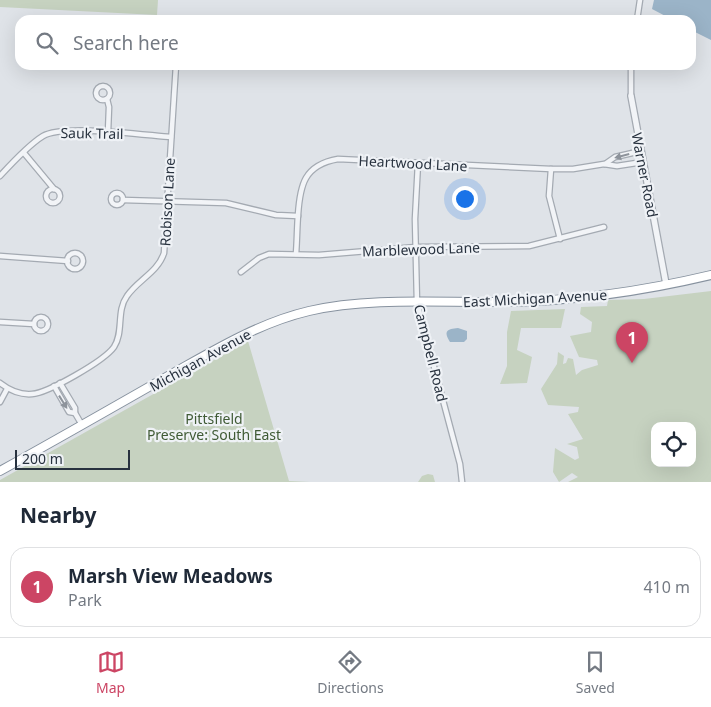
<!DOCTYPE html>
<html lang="en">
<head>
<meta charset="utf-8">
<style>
  :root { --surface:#fff; --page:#f2f2f3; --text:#1f2937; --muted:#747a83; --line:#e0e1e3; --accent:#cc4564 }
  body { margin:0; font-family:"Noto Sans",sans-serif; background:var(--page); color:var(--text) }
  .controls { position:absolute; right:15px; bottom:15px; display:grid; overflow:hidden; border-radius:10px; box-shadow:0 5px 20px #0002 }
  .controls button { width:45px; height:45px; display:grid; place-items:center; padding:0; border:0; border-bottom:1px solid var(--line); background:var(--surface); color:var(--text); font:25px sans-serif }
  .scale { position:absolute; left:15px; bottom:12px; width:115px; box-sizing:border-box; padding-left:5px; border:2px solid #28323f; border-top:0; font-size:14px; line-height:18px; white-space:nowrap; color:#28323f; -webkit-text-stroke:4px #eff2f6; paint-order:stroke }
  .you { position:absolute; left:464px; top:198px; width:18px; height:18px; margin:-12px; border:4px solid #fff; border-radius:50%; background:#1a73e8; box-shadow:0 0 0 8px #1a73e833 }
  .badge { display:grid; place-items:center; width:32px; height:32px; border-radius:50%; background:var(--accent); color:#fff; font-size:16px; font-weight:700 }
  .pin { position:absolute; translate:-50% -41px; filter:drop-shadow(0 1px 2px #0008) }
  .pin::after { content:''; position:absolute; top:26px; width:18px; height:15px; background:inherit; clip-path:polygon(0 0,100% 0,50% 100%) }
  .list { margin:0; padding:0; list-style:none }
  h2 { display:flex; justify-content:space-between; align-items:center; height:65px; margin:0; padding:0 20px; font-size:21px }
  h2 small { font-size:16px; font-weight:400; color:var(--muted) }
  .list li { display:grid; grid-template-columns:32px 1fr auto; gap:15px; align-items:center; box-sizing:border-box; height:80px; margin:0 10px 10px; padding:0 10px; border:1px solid var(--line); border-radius:15px }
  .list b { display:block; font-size:19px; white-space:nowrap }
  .list p { margin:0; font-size:16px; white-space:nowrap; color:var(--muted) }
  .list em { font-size:16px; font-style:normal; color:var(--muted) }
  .icon { flex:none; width:28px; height:28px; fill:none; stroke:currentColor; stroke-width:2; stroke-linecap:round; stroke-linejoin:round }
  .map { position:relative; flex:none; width:711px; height:482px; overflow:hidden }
  .search { position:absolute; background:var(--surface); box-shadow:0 5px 20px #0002; left:15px; right:15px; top:15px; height:55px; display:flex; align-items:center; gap:12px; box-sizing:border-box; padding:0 18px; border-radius:15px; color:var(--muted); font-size:19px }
  .sheet { height:155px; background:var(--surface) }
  nav { display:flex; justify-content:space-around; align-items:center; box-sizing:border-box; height:70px; border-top:1px solid var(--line); background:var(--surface); font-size:14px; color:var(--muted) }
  nav a { display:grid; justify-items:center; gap:2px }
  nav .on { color:var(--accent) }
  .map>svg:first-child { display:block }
</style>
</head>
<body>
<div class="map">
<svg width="711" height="482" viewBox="0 0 711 482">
  <rect width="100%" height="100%" fill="#dfe3e8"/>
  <g fill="#c6d2c0" fill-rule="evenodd">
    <polygon points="0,0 158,0 157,15 0,7"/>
    <path d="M 711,291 L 711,482 L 568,482 L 578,477 L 572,473 L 559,482 L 553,472 L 555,448 L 575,460 L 579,458 L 577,447 L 567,444 L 583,439 L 568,414 L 578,412 L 579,407 L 548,405 L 541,389 L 557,364 L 558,352 L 564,356 L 563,364 L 566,363 L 568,358 L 573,359 L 576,375 L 582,370 L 598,365 L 597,360 L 579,357 L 570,336 L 591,332 L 592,322 L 580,314 L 581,307 L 607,306 L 608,300 L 644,299 ZM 655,426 L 692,426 L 692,463 L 655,463 Z"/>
    <polygon points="565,309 561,328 521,328 517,350 532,357 527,383 500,384 507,366 507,332 511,311"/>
    <polygon points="248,341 289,481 310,482 0,482 0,480"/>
    <polygon points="428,474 433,475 435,482 418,482 422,476"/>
  </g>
  <g fill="#9bb4c8">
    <polygon points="654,0 711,0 711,40 691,30 691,20 673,20 652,9"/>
    <path d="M 458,328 L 467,331 L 467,339 L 464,342 L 450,342 C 443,331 447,329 458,328 Z"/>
  </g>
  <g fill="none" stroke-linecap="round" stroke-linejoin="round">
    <defs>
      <g id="minor">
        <polyline points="637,20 640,0"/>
        <polyline points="631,65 631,96"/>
        <circle cx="103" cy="93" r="7"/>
        <polyline points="107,99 109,107 108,132"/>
        <polyline points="24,153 54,189"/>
        <polyline points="418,163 415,219 417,303 460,464 462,482"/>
        <polyline points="605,164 615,157 641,151"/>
        <polyline points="551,169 549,196 560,239"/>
        <path d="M 0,176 C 11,164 30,144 43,136 C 63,124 144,135 171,137"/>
        <circle cx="53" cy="196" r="7"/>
        <circle cx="117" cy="199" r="6"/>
        <polyline points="123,200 226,203 276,215 298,216"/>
        <circle cx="75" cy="261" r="8"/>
        <path d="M 296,254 C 297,241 297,228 298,215 C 300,185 304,165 338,159 L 551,169 L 573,169 L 604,164 L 617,166 L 643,162"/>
        <polyline points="0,256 68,261"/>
        <polyline points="241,272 259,258 269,254 319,255 416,247 529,246 604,227"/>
        <circle cx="41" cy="324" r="7"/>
        <polyline points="0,322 34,324"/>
        <path d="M 0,383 C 9,390 20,395 32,394 C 48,393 104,361 114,347 C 124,332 116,311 127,296 C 138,280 158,272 164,253 L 176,65"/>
        <polyline points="60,383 75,408 75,413 82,425"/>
        <polyline points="54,386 69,412 75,413"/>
        <polyline points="0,402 7,389"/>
      </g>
      <polyline id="tertiary" points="631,96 666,284"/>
      <path id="trunk" d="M 0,471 C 56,440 112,408 168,376 C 213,351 258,323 309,311 C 370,297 441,303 505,302 C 574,301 644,291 711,275"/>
    </defs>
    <use href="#minor" stroke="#a4aab2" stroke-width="7"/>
    <use href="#tertiary" stroke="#a4aab2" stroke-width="8"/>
    <use href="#trunk" stroke="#87929f" stroke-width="10"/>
    <use href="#minor" stroke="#f2f4f7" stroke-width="4.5"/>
    <use href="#tertiary" stroke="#f2f4f7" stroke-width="5.5"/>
    <use href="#trunk" stroke="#fff" stroke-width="8"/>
  </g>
  <defs><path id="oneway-solid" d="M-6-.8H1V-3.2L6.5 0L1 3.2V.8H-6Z" transform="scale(1.25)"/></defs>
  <g fill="#8d939b">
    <use href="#oneway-solid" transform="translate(622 156) rotate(165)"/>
    <use href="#oneway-solid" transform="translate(63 402) rotate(58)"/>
  </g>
  <g text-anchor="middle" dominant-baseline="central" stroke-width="4.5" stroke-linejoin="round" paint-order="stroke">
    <g font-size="14" fill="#28323f" stroke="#eff2f6">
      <text transform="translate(92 133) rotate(1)">Sauk Trail</text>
      <text transform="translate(413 163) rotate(3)">Heartwood Lane</text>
      <text transform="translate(645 175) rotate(79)">Warner Road</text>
      <text transform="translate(167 202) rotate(-87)">Robison Lane</text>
      <text transform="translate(421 249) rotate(-2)">Marblewood Lane</text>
      <text transform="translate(535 298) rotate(-3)">East Michigan Avenue</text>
      <text transform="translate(431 353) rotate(76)">Campbell Road</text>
      <text transform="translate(200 360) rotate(-29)">Michigan Avenue</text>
    </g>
    <g font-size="14" fill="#405b36" stroke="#eff2f6">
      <text x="214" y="418">Pittsfield<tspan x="214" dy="16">Preserve: South East</tspan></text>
    </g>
  </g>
</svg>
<div class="controls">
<button><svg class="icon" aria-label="locate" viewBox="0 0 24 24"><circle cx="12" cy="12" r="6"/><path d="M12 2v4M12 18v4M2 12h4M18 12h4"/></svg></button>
</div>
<div class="scale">200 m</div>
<div class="you"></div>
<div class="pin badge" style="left:632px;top:363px">1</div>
<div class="search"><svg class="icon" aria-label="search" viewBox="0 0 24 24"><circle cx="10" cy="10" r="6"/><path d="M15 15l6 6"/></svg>Search here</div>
</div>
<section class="sheet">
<h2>Nearby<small></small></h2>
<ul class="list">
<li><span class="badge">1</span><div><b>Marsh View Meadows</b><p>Park</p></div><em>410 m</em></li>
</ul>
</section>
<nav>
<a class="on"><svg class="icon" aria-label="map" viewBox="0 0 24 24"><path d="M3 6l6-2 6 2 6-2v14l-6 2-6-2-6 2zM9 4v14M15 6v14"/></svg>Map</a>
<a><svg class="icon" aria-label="directions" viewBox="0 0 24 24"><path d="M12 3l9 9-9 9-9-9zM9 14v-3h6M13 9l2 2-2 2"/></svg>Directions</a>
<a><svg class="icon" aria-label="saved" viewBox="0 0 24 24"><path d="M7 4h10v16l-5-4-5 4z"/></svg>Saved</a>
</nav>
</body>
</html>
